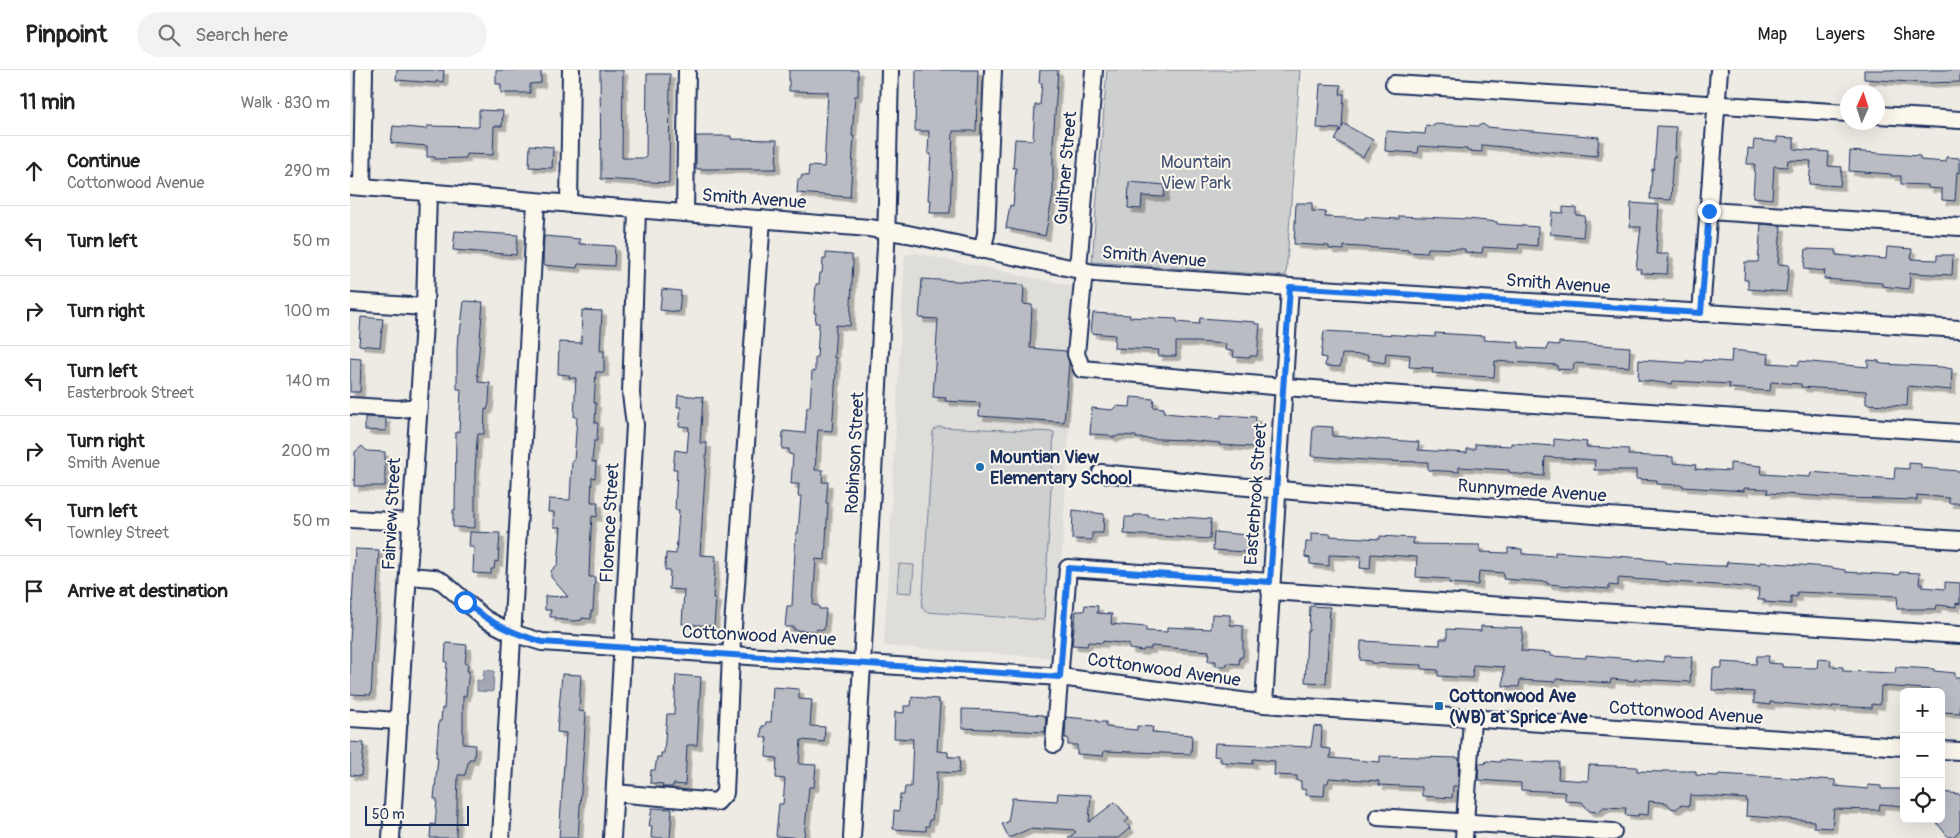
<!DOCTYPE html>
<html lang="en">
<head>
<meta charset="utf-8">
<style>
  :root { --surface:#fff; --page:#f2f2f2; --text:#222; --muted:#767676; --line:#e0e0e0 }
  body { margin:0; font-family:Pangolin,sans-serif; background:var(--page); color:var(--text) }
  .controls { position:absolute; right:15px; bottom:15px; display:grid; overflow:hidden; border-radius:8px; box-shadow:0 5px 20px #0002 }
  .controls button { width:45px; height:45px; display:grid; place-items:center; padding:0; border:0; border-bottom:1px solid var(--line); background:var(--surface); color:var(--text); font:25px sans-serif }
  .compass { position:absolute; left:1490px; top:15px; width:45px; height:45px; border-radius:50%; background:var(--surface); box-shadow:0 5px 20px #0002; rotate:3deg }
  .scale { position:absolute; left:15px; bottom:12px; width:104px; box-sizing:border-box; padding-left:5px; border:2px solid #1b2f5e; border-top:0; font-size:14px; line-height:18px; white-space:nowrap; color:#1b2f5e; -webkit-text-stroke:4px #fbf7ec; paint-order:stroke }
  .stop { position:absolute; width:15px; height:15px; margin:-11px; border:4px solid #1a73e8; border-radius:50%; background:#fff }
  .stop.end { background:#1a73e8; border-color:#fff; box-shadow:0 1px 5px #0008 }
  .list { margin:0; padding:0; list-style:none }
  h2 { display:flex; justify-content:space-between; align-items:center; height:65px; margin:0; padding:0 20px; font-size:21px }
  h2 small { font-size:16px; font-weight:400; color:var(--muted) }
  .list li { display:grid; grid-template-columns:32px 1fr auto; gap:15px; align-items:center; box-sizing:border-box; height:70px; padding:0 20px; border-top:1px solid var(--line) }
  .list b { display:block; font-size:19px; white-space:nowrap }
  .list p { margin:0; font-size:16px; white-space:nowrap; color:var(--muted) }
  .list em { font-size:16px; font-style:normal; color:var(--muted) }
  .icon { flex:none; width:28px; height:28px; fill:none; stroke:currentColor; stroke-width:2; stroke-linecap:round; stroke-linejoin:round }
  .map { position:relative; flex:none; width:1610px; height:768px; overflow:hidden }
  header { display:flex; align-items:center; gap:30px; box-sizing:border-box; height:70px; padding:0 25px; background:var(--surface); border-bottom:1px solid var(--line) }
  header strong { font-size:24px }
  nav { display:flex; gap:28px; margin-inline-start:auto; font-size:18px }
  .search { width:350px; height:45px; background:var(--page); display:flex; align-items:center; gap:12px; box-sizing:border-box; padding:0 18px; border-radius:28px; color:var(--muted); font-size:19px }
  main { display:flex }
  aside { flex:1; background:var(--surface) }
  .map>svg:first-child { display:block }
</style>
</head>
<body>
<header>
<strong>Pinpoint</strong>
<div class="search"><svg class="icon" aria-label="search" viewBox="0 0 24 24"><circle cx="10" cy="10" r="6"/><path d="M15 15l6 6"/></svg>Search here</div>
<nav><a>Map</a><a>Layers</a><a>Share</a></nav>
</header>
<main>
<aside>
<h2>11 min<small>Walk · 830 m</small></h2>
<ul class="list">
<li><svg class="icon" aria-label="ahead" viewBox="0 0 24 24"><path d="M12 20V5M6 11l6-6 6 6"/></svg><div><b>Continue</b><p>Cottonwood Avenue</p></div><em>290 m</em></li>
<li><svg class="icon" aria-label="left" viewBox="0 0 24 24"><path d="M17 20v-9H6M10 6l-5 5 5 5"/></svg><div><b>Turn left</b></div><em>50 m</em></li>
<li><svg class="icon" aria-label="right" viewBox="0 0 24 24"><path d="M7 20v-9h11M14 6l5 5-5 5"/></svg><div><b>Turn right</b></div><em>100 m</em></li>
<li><svg class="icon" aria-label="left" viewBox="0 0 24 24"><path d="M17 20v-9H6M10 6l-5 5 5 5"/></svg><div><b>Turn left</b><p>Easterbrook Street</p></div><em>140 m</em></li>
<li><svg class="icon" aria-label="right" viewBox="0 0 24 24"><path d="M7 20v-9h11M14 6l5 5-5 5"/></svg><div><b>Turn right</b><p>Smith Avenue</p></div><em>200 m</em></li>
<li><svg class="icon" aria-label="left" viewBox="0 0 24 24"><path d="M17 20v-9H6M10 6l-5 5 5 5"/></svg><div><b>Turn left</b><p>Townley Street</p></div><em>50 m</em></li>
<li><svg class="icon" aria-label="arrive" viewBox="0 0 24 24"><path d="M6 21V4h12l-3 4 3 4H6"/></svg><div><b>Arrive at destination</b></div></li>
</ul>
</aside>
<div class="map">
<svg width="1610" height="768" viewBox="0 0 1610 768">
  <defs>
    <filter id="shadow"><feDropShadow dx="4.5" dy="4.5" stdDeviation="0" flood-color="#0004"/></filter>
  </defs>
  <rect width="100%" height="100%" fill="#eeebe4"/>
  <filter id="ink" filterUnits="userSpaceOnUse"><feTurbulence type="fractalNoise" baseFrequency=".02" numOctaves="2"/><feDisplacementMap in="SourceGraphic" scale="10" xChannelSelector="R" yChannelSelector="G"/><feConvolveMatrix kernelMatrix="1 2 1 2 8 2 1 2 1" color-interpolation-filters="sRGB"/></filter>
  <g filter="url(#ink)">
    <polygon fill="#deddda" points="565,183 727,217 706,588 534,576 555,185"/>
    <g fill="#cecfcf" stroke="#747f96">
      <polygon points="757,0 950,0 936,206 742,192"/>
      <polygon points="588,357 704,362 694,550 576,542 572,538 583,361"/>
      <polygon points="549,494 564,495 562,523 547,522"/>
    </g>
    <polygon fill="#a3a8b4" stroke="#6d7892" points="134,600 144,601 143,622 127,621 127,610 133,611"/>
    <g fill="#b9bcc3" stroke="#1b2f5e" filter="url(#shadow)">
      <polygon points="47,0 94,0 93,12 86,11 86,13 46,10"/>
      <polygon points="146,0 191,0 191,13 180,14 180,23 151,23 151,14 146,14"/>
      <polygon points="250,0 273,0 272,88 296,88 297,4 320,4 319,113 251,109"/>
      <polygon points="439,0 508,0 508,26 505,26 502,66 504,66 500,127 447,123 448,109 451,109 452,105 458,106 459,96 474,97 478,22 439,21"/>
      <polygon points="566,0 628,0 626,61 603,61 600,143 580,143 581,130 578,130 581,84 578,84 579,61 565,61"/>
      <polygon points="690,0 708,0 703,72 703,125 695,166 656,158 660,135 663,136 666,98 663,98 665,69 683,70 685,35 690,35 692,13 689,13"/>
      <polygon points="1514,0 1610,0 1610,12 1575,13 1514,9"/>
      <polygon points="970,14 991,15 990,24 994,24 992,58 994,54 1023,70 1013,87 985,70 991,59 967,58"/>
      <polygon points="129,40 153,41 152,56 144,56 143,85 116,84 116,88 85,89 85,87 77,87 77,76 41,73 43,56 77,59 77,56 129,57"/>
      <polygon points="1084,54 1128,56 1133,54 1137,57 1249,67 1247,86 1132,75 1132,82 1117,81 1117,79 1069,76 1068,83 1035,81 1036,61 1075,64 1076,55 1084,56"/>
      <polygon points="1307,56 1326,57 1325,88 1323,87 1321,115 1322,115 1321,130 1300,129 1302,99 1304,99"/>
      <polygon points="346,66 381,66 381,69 427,70 426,99 346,99"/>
      <polygon points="1427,67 1444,68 1444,79 1479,82 1478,96 1492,97 1490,116 1459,114 1461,91 1438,90 1437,97 1424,96 1422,129 1403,127 1405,94 1397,94 1398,78 1403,79 1404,70 1427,72"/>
      <polygon points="180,75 203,77 202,98 179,97"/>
      <polygon points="1500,81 1570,86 1570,90 1596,92 1596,87 1610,88 1610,103 1607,102 1605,131 1592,130 1592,119 1578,118 1578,115 1551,114 1551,106 1541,106 1541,104 1499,101"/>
      <polygon points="779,112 815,115 814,127 792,126 791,139 778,138"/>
      <polygon points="946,133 962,133 962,141 976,142 975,147 1015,149 1015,147 1049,149 1049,146 1118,149 1147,152 1147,154 1188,157 1187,176 1169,174 1168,179 1133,177 1132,183 1115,182 1115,179 1078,178 1077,183 1058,182 1058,180 994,176 994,180 979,179 979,176 944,174"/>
      <polygon points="1281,133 1309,135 1306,184 1319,184 1317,204 1290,203 1291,199 1286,199 1291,157 1280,157"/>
      <polygon points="1213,137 1226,138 1226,145 1235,146 1233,167 1200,164 1202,142 1213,143"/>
      <polygon points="1411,154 1431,156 1428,194 1439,195 1436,222 1398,219 1398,210 1394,210 1395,192 1408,192"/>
      <polygon points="105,161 168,165 166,185 103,180"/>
      <polygon points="194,166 230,169 229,174 265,176 264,196 228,194 227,198 193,195"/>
      <polygon points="1537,177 1562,179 1561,189 1587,190 1587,185 1603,185 1602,205 1560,203 1559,219 1532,216 1532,213 1474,209 1475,201 1454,199 1456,179 1486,180 1486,185 1536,189"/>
      <polygon points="476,183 502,185 502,190 503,190 500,256 486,255 484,288 486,288 486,303 482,361 468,360 465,400 473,400 472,412 478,412 476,433 478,433 475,490 466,489 463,535 469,536 469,539 476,539 474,560 467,559 466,561 444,560 444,557 435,557 437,536 442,536 446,463 448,463 451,426 448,426 449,414 441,414 443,385 439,384 439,379 432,379 433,361 455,363 457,337 460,337 462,301 465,302 465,287 467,287 469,253 465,253 466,243 464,243 466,214 469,214 470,203 472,203 473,189 476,189"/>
      <polygon points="572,209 674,215 673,234 682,235 680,278 716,281 719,293 714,352 629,346 630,333 595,331 596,328 583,327 588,249 569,248"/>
      <polygon points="312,219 331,221 329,242 310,240"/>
      <polygon points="114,231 133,232 127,305 128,305 128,312 140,313 139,333 137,340 135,339 134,364 128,364 127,370 125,402 125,458 103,457 103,440 105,440 106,362 109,362 111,319 107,319 107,280 108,264 110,264"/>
      <polygon points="232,240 252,241 250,281 254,281 254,302 246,302 244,333 246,333 245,353 248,353 247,371 244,371 242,392 246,392 245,408 242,407 241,432 248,432 247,447 242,446 240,478 239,507 245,507 243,541 241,541 241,549 232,548 232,550 224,551 206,549 206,547 200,547 201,540 195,540 195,526 218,527 201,507 201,501 208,494 211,457 204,457 204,442 198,442 199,429 220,430 222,391 224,391 227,347 224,347 226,308 219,308 219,305 208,304 209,272 231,273"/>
      <polygon points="743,243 780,245 779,247 827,249 827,252 849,254 850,248 905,252 905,254 910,254 907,286 900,286 900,288 883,287 884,281 875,280 876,274 847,272 826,272 826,286 808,286 809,280 764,278 765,265 741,263"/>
      <polygon points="11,247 33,249 30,277 9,275"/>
      <polygon points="974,261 1085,267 1085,263 1135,266 1134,270 1169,272 1169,278 1197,279 1198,274 1209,275 1209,272 1280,277 1279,297 1224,293 1223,300 1207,299 1207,295 1145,291 1144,307 1124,306 1082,303 1083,298 1059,297 1060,285 1036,283 1035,293 1018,290 1018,285 992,284 990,297 975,296 976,288 971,287"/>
      <polygon points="1382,280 1419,284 1418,293 1449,295 1449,291 1518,297 1518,290 1529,291 1529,293 1532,294 1592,297 1602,299 1601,320 1558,316 1557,336 1516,334 1516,321 1451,317 1451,314 1421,312 1420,321 1379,318 1380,314 1323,311 1322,314 1288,310 1289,290 1335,293 1336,291 1352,292 1353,290 1381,292"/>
      <polygon points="0,288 11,289 10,322 0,322"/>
      <polygon points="328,325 353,327 350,373 357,373 350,485 366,486 363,528 366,528 364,556 332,554 334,520 319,519 320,501 315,500 316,483 326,484 329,440 325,440 327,399 323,399 325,380 337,382 339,357 329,356 331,337 327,337"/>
      <polygon points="781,327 804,329 803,337 814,338 814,343 871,348 871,345 906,347 904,377 869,375 870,373 835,370 786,368 786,366 770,365 765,367 761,367 759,365 740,364 742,338 762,340 766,336 780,337"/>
      <polygon points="15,347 36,348 36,361 15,360"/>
      <polygon points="963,356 983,357 982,366 1069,372 1068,380 1117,383 1117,379 1125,379 1125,374 1161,376 1161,373 1204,376 1204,369 1237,372 1236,377 1279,379 1278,385 1323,387 1323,393 1346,395 1345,399 1380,401 1380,393 1412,396 1411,404 1460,407 1461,402 1544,409 1545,398 1559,399 1559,393 1571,394 1571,398 1610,401 1610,433 1599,433 1599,428 1567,425 1567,430 1496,428 1417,423 1418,419 1394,418 1394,421 1333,417 1333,415 1307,414 1307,410 1286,409 1286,400 1244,400 1245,390 1195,387 1194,406 1167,404 1159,402 1159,400 1109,397 1109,402 1078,400 1078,392 1029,391 961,386"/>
      <polygon points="12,376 17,381 35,382 35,416 4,416 5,382"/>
      <polygon points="723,440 754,444 753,463 742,463 742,470 722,469"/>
      <polygon points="784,445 798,445 798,447 819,448 819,446 861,449 860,469 774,464 775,447 784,447"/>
      <polygon points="120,462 150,463 148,492 145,491 144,499 141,499 141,504 123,503 124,477 119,477"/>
      <polygon points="864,462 897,465 896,482 863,480"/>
      <polygon points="961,463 981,464 980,466 1030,469 1030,466 1064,468 1063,474 1130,475 1130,482 1158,483 1158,478 1172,479 1172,484 1205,486 1205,482 1294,488 1294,489 1315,491 1315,493 1367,496 1376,496 1377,492 1410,494 1410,492 1477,497 1495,500 1495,502 1549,505 1550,502 1570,503 1569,514 1573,514 1573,517 1595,519 1595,512 1610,513 1610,534 1606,533 1606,537 1587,535 1586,539 1547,539 1548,526 1447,522 1447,527 1441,526 1441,534 1414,532 1415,530 1408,530 1409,518 1268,508 1268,516 1259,515 1259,519 1197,514 1197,512 1153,509 1154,503 1129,501 1128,515 1099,513 1099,509 1066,507 1067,487 1021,484 1020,499 1010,498 1011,486 979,485 979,496 960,494 960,488 955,487 956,472 961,472"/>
      <polygon points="5,479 29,480 21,625 0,624 0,572"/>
      <polygon points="735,535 748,536 747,543 762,544 761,554 796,557 796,561 817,562 817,557 861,559 862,544 880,545 880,555 893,556 893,587 890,587 889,594 877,593 876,596 866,596 866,591 858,591 859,581 801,576 801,579 794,579 793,581 779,579 779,574 753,571 753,573 738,572 737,576 722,575 726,541 734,541"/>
      <polygon points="960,536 980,537 976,613 955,612 957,561 959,561"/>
      <polygon points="1131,556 1173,558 1171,581 1201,583 1201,586 1236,588 1236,585 1314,592 1314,586 1342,587 1340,612 1285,609 1285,611 1261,609 1260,613 1206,609 1206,612 1170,610 1169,617 1153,616 1154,597 1123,595 1122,608 1088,606 1088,600 1072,599 1072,595 1021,593 1021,591 1010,590 1011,571 1090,575 1090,569 1097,569 1097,559 1131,561"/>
      <polygon points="96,573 117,575 115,594 118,594 117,601 119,601 116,626 113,626 113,674 125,675 124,689 119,689 115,705 108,705 106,768 80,768 81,754 85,755 87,729 84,729 88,687 86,687 89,651 91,651 92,638 94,639 97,592 95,592"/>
      <polygon points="1407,586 1419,586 1418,593 1432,594 1432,597 1467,598 1468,589 1481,590 1480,596 1493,597 1493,601 1545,603 1546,597 1584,599 1584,601 1605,603 1605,607 1610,607 1610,643 1591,642 1591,622 1589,620 1531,616 1530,635 1522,634 1522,638 1482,636 1482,638 1420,632 1420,635 1404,633 1404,622 1362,620 1363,598 1372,598 1372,592 1406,594"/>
      <polygon points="212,604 231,605 229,641 236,642 228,768 209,768 216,663 207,662"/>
      <polygon points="326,605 351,607 347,675 337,675 335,715 323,714 323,717 312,717 313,714 300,713 301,700 305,700 307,687 311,687 311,683 314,683 317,644 324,644"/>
      <polygon points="423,617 449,619 449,629 462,630 460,656 475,657 474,672 451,670 449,694 466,695 464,717 459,717 454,768 426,766 429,734 433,734 435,709 426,708 427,688 416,687 417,668 411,667 412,656 415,656 416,652 421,652"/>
      <polygon points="562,627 588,629 588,632 590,633 587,681 598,682 598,687 610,687 609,703 587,702 586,731 584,731 582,750 579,750 579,756 576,756 576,761 543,759 544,740 549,741 550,725 554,725 555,717 561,717 563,669 544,668 545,642 554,643 554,636 561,636"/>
      <polygon points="612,639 642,640 641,641 692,645 696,647 695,662 612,658"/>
      <polygon points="716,647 747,650 747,652 756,652 756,657 787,660 787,656 803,657 802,662 842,665 841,684 754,681 753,686 727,684 727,675 718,675 718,668 715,668"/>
      <polygon points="964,656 972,657 971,678 981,679 980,688 1030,692 1030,686 1109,688 1108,716 1103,716 1102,728 1072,726 1072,717 1029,715 1029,711 979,708 978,713 975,713 974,726 956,725 956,720 951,719 951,711 947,711 947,706 924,705 925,691 903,689 903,694 871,692 871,687 864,686 865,673 961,677"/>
      <polygon points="0,672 14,673 11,706 0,705"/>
      <polygon points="1150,690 1195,693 1195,692 1209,692 1208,709 1238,711 1239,695 1287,697 1287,701 1312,702 1312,701 1346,701 1346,705 1368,706 1369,704 1469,710 1469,709 1485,710 1485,716 1518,719 1518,715 1531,716 1531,719 1554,719 1554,736 1530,734 1529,740 1484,739 1482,758 1464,757 1464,751 1396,746 1397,729 1340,725 1339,736 1331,735 1326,739 1321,738 1317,733 1299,731 1298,745 1288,744 1288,746 1275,745 1276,738 1254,737 1248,742 1239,741 1232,732 1215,731 1215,723 1213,722 1171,720 1171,713 1128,710 1129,693 1135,694 1136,691 1150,692"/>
      <polygon points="1591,722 1610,724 1610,760 1603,767 1598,767 1584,749 1591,749"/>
      <polygon points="708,723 741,725 739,752 765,732 779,749 775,752 780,758 768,768 718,768 726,762 724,760 694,758 694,760 679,759 659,768 652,754 658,752 662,728 707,731"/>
      <polygon points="302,738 322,739 320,768 301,768 302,756 299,756"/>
    </g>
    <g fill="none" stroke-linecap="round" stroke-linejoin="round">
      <defs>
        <g id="minor">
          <polyline points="1044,14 1498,43"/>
          <polyline points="1528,45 1610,50"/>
          <polyline points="0,116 519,158 558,164 744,203 940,217 1610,259"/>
          <polyline points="12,117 14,0"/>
          <polyline points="219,134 221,0"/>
          <polyline points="1359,141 1610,157"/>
          <polyline points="335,143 337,0"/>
          <polyline points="632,180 636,164 643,0"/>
          <polyline points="728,199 744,0"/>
          <polyline points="734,201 726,284 732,299 934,317 1610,363"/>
          <polyline points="0,232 75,237"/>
          <polyline points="1351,243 1369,0"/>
          <polyline points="0,336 48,339 69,337"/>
          <path d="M 751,403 C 1037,432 1323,451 1610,470"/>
          <polyline points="0,449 62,452"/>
          <polyline points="59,506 84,508 93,512 135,549 162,563 192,572 710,607 914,634 997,640 1554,677"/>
          <polyline points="920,521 1610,565"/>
          <polyline points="914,634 940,217"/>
          <polyline points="0,648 49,651"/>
          <polyline points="704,674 718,498 920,512"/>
          <polyline points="1591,680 1610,681"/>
          <polyline points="265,723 367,732 375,723 381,585 412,149"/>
          <polyline points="1028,747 1263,762"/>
          <polyline points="41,768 75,237 78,122"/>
          <polyline points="151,768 186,132"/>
          <polyline points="262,768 285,355 281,324 287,140"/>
          <polyline points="502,768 536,176 540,0"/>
          <polyline points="1114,768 1122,650"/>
        </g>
      </defs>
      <use href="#minor" stroke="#1b2f5e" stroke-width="20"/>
      <use href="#minor" stroke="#fbf7ec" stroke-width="16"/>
    </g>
  </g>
  <g fill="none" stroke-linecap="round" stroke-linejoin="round" filter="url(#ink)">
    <path stroke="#1a73e8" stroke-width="6" d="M 115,532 C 141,554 160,562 192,572 L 710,607 L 718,498 L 920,512 L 940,217 L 1351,243 L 1359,141"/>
  </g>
  <g fill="#1f6fb2" stroke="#fbf7ec" stroke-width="2">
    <circle cx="630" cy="397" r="5"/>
    <rect x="1084" y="631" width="10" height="10" rx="2.5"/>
  </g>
  <g text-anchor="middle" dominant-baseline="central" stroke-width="4" stroke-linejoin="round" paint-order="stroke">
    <g font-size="18" fill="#48577a" stroke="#fbf7ec">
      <text x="846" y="92">Mountain<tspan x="846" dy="21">View Park</tspan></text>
    </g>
    <g font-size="18" fill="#1b2f5e" stroke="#fbf7ec">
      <text transform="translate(716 98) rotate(-85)">Guiltner Street</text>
      <text transform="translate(404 129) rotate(4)">Smith Avenue</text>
      <text transform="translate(804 187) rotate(5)">Smith Avenue</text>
      <text transform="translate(1208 214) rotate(4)">Smith Avenue</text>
      <text transform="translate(505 383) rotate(-87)">Robinson Street</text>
      <text transform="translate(1182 421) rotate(4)">Runnymede Avenue</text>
      <text transform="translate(906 424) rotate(-86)">Easterbrook Street</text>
      <text transform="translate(42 444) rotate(-87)">Fairview Street</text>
      <text transform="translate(260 453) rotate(-87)">Florence Street</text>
      <text transform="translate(409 566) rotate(3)">Cottonwood Avenue</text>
      <text transform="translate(814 600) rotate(8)">Cottonwood Avenue</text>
      <text transform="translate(1336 643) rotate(4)">Cottonwood Avenue</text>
    </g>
    <g font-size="18" font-weight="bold" fill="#1b2f5e" stroke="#fbf7ec" text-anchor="start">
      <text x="640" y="387">Mountian View<tspan x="640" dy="21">Elementary School</tspan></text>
      <text x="1099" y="626">Cottonwood Ave<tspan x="1099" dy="21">(WB) at Sprice Ave</tspan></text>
    </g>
  </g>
</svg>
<div class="controls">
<button>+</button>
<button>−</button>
<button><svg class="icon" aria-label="locate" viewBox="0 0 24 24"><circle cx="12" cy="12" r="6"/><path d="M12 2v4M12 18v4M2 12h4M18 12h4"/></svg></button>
</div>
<svg class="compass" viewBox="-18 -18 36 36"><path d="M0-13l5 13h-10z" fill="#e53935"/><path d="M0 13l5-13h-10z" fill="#767676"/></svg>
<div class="scale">50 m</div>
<div class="stop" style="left:115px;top:532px"></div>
<div class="stop end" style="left:1359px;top:141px"></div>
</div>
</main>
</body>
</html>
